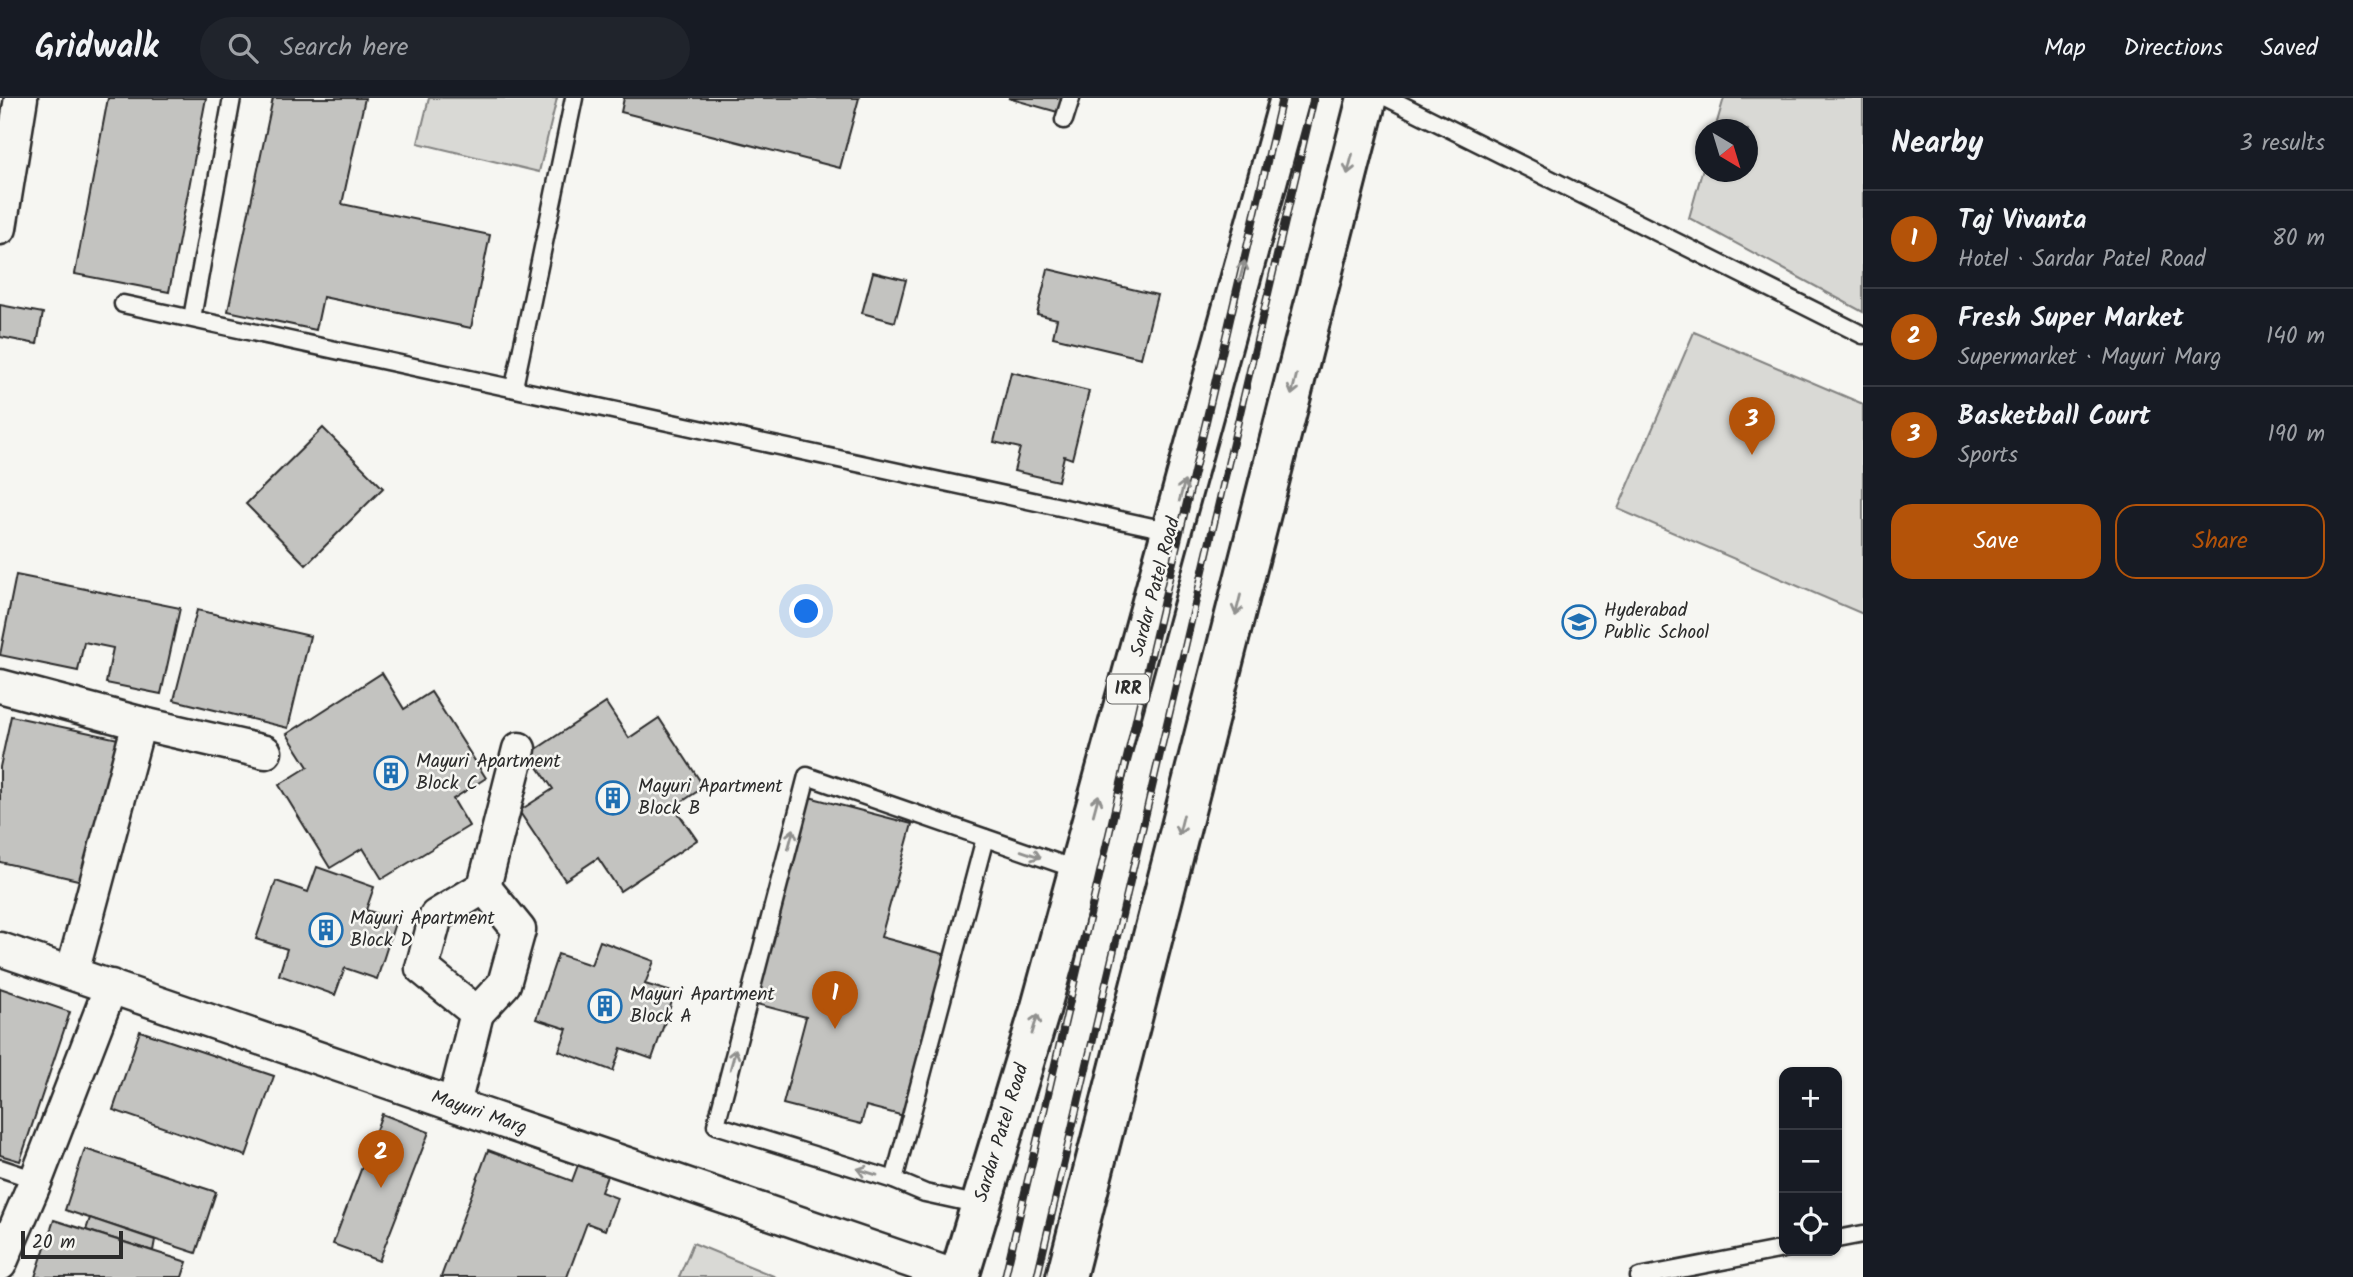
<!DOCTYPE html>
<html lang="en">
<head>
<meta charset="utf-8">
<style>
  :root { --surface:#171b24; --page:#20242c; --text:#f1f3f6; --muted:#9ea1a6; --line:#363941; --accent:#b45309 }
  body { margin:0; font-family:Kalam,sans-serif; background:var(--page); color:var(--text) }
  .controls { position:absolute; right:21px; bottom:21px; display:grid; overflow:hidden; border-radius:14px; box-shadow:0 2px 5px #0004 }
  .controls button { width:63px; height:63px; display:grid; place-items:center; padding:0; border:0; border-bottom:2px solid var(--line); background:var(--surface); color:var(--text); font:35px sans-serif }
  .compass { position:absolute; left:1695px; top:21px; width:63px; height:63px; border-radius:50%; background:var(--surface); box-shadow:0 2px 5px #0004; rotate:142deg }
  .scale { position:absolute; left:21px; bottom:18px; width:102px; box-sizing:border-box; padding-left:7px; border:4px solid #2b2b2b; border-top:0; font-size:19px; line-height:24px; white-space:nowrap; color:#2b2b2b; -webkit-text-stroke:5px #f6f6f2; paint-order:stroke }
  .you { position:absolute; left:807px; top:514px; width:24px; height:24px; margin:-18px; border:5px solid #fff; border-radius:50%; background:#1a73e8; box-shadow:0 0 0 10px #1a73e833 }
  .badge { display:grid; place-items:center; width:46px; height:46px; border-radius:50%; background:var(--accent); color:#fff; font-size:23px; font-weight:700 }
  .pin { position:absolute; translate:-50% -58px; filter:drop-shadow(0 2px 4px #0008) }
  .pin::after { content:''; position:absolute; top:37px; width:24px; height:21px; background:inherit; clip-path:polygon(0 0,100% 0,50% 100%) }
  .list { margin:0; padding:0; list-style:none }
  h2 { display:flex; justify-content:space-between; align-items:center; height:91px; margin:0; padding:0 28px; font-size:30px }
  h2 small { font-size:23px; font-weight:400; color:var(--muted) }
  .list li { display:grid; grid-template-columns:46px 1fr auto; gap:21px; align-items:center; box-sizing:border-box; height:98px; padding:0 28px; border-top:2px solid var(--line) }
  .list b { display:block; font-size:26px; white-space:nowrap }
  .list p { margin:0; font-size:23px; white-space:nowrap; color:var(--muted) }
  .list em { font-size:23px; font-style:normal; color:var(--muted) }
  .actions { display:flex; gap:14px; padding:21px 28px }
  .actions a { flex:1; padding:16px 0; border:2px solid var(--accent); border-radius:21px; text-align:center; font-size:24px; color:var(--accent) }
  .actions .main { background:var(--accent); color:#fff }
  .icon { flex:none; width:38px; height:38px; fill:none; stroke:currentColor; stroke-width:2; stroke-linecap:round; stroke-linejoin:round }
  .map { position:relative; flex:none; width:1863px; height:1179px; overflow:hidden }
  header { display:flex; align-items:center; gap:42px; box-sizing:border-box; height:98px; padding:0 35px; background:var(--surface); border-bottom:2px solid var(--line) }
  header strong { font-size:33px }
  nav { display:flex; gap:38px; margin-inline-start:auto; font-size:24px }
  .search { width:490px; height:63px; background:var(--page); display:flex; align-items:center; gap:18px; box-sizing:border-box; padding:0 24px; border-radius:38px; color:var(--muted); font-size:26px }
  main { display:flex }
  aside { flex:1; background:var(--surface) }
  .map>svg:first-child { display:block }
</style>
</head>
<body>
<header>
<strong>Gridwalk</strong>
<div class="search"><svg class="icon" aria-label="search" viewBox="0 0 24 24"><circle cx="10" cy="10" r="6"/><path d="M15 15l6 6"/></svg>Search here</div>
<nav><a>Map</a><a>Directions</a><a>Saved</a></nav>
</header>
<main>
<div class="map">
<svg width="1863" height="1179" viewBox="0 0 1863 1179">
  <rect width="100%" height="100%" fill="#f6f6f2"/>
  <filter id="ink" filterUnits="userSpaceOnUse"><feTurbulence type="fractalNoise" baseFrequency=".0143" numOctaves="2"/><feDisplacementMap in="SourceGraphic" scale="14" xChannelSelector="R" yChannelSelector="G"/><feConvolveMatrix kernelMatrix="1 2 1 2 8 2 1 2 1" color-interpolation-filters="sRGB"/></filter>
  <g filter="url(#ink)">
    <g fill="#d9d9d5" stroke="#828280" stroke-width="2">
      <polygon points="429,0 557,0 539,74 418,45"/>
      <polygon points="1724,0 1863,0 1863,214 1689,120 1705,63 1706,74 1748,74 1748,32 1715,31"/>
      <polygon points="1694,234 1863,306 1863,516 1618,411"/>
      <polygon points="693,1145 776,1179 679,1179"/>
    </g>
    <g fill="#c3c3c0" stroke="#2b2b2b" stroke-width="2">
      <polygon points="108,0 206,0 169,194 75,176"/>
      <polygon points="273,0 365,0 342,106 490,137 471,230 323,199 316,232 228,213"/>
      <polygon points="624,0 859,0 840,70 621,14"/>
      <polygon points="1008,0 1065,0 1061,15"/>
      <polygon points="1048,171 1157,197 1141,260 1053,239 1057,221 1037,216"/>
      <polygon points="873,174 906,182 895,224 862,215"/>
      <polygon points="0,207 43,215 37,246 0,239"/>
      <polygon points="1011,274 1089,293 1072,361 1064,358 1058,383 1014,373 1020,350 994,344"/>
      <polygon points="323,330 383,390 306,467 246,406"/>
      <polygon points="16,477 180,510 161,596 106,585 113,550 84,544 78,573 0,557"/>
      <polygon points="197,512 310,538 288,630 174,602"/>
      <polygon points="382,575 404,611 431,594 486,680 453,701 469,728 382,781 363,750 330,770 279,687 308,669 287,636"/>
      <polygon points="606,605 629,640 659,620 704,689 674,709 697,742 620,793 598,760 565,782 519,713 553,691 529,656"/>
      <polygon points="11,618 123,642 91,785 0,764 0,669"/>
      <polygon points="809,699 912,726 881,839 947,857 904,1018 866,1008 861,1026 783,1006 806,919 753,905"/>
      <polygon points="317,769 374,789 366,812 396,822 377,881 345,870 335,897 279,877 287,851 256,841 276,783 308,794"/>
      <polygon points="600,843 654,863 645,886 675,895 652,961 621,950 613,973 559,953 567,931 536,921 558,856 591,867"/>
      <polygon points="0,890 70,914 20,1063 0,1057"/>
      <polygon points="140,933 274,978 246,1058 113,1012"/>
      <polygon points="382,1016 429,1034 379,1163 333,1146"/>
      <polygon points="85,1051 216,1094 196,1155 65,1112"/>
      <polygon points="488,1052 572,1083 578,1067 607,1078 601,1094 617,1100 605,1132 587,1125 567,1179 441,1179"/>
      <polygon points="90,1120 155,1142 153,1153 86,1132"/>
      <polygon points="54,1122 187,1164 182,1179 35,1179"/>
    </g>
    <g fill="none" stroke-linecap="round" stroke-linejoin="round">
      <defs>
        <g id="lane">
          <polyline points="1388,0 1863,237"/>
          <polyline points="1064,22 1071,0"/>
          <polyline points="123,206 1171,433"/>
          <polyline points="192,220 232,0"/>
          <polyline points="514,289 574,0"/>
          <polyline points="0,1070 36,1082"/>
          <polyline points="894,1082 985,740"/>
          <polyline points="980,1107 925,1095 894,1082 716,1027 807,678 1078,772"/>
          <polyline points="1837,1141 1863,1136"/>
          <polyline points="1639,1179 1784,1151"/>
        </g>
        <g id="street">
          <polyline points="0,130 21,0"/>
          <polyline points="0,588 139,625 265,654"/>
          <polyline points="0,851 957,1179"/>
          <polyline points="72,875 139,625"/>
          <polyline points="477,915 504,886 519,832 484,789"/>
          <polyline points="454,1006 477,915 422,870 436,818 484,789 519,651"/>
          <polyline points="0,1166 36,1082 111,888"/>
        </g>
        <g id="primary">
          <polyline points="959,1179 1041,909 1290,0"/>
          <polyline points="1066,1179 1367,0"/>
        </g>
      </defs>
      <use href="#lane" stroke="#2b2b2b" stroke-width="21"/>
      <use href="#street" stroke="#2b2b2b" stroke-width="37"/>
      <use href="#primary" stroke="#2b2b2b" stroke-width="44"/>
      <use href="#lane" stroke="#f6f6f2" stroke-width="16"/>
      <use href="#street" stroke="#f6f6f2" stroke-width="32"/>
      <use href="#primary" stroke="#f6f6f2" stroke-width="38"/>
      <defs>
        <g id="rail">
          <polyline points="1005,1179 1282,0"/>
          <polyline points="1037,1179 1314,0"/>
        </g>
      </defs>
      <use href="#rail" stroke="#2b2b2b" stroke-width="8"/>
      <use href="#rail" stroke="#f6f6f2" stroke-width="5" stroke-dasharray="16" stroke-linecap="butt"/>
    </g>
    <defs><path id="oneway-shaft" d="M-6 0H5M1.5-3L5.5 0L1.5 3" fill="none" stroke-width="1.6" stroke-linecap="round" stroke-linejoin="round" transform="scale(1.75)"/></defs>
    <g stroke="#90908e">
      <use href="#oneway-shaft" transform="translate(1350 66) rotate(104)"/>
      <use href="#oneway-shaft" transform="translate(1242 173) rotate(-75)"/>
      <use href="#oneway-shaft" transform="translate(1294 287) rotate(104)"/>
      <use href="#oneway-shaft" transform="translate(1182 393) rotate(-75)"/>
      <use href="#oneway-shaft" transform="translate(1238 507) rotate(104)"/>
      <use href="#oneway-shaft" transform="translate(1096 707) rotate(-75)"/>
      <use href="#oneway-shaft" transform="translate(1181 727) rotate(104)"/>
      <use href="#oneway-shaft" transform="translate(791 741) rotate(-75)"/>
      <use href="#oneway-shaft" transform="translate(1031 756) rotate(19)"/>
      <use href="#oneway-shaft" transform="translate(1035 926) rotate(-73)"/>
      <use href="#oneway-shaft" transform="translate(733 961) rotate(-75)"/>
      <use href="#oneway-shaft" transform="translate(867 1074) rotate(-163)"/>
    </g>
  </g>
  <defs>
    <symbol id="school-ring" viewBox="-11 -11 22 22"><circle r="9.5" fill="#f6f6f2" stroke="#1f6fb2" stroke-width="1.5"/><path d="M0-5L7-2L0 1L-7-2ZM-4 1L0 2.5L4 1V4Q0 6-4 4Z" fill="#1f6fb2"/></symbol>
    <symbol id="building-ring" viewBox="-11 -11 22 22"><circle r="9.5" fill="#f6f6f2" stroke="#1f6fb2" stroke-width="1.5"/><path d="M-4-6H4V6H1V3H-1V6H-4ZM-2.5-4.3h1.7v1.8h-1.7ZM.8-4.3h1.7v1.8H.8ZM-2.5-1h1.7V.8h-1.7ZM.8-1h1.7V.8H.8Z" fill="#1f6fb2"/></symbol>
  </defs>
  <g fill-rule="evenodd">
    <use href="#school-ring" x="1560" y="505" width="38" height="38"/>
    <use href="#building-ring" x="372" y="656" width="38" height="38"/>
    <use href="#building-ring" x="594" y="681" width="38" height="38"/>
    <use href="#building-ring" x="307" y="813" width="38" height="38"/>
    <use href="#building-ring" x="586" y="889" width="38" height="38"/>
  </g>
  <g text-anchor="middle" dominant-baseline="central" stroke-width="5" stroke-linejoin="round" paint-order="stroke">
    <rect fill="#f6f6f2" stroke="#686867" stroke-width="2" x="1107" y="576.5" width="42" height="29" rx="5"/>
    <g font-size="18" font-weight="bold" fill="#2b2b2b">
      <text x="1128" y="591">IRR</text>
    </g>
    <g font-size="19" fill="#2b2b2b" stroke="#f6f6f2">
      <text transform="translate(1156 489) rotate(-75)">Sardar Patel Road</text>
      <text transform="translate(479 1015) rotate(19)">Mayuri Marg</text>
      <text transform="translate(1002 1035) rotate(-73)">Sardar Patel Road</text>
    </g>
    <g font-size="19" fill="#2b2b2b" stroke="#f6f6f2" text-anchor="start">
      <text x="1604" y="513">Hyderabad<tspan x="1604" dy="22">Public School</tspan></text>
      <text x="416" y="664">Mayuri Apartment<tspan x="416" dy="22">Block C</tspan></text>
      <text x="638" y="689">Mayuri Apartment<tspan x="638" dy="22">Block B</tspan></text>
      <text x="350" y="821">Mayuri Apartment<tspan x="350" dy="22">Block D</tspan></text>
      <text x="630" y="897">Mayuri Apartment<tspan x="630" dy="22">Block A</tspan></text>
    </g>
  </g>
</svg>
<div class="controls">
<button>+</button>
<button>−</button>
<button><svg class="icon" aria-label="locate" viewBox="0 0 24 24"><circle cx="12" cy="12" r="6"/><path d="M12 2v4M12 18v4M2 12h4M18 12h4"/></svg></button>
</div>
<svg class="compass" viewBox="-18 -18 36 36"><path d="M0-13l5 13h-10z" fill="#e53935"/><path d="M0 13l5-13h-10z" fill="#9ea1a6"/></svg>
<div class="scale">20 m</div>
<div class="you"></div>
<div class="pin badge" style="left:835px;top:931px">1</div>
<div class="pin badge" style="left:381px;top:1090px">2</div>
<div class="pin badge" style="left:1752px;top:357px">3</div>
</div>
<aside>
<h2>Nearby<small>3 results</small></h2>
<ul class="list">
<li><span class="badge">1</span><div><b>Taj Vivanta</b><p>Hotel · Sardar Patel Road</p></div><em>80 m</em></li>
<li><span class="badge">2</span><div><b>Fresh Super Market</b><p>Supermarket · Mayuri Marg</p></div><em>140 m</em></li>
<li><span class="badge">3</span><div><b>Basketball Court</b><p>Sports</p></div><em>190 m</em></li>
</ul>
<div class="actions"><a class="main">Save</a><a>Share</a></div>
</aside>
</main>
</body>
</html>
